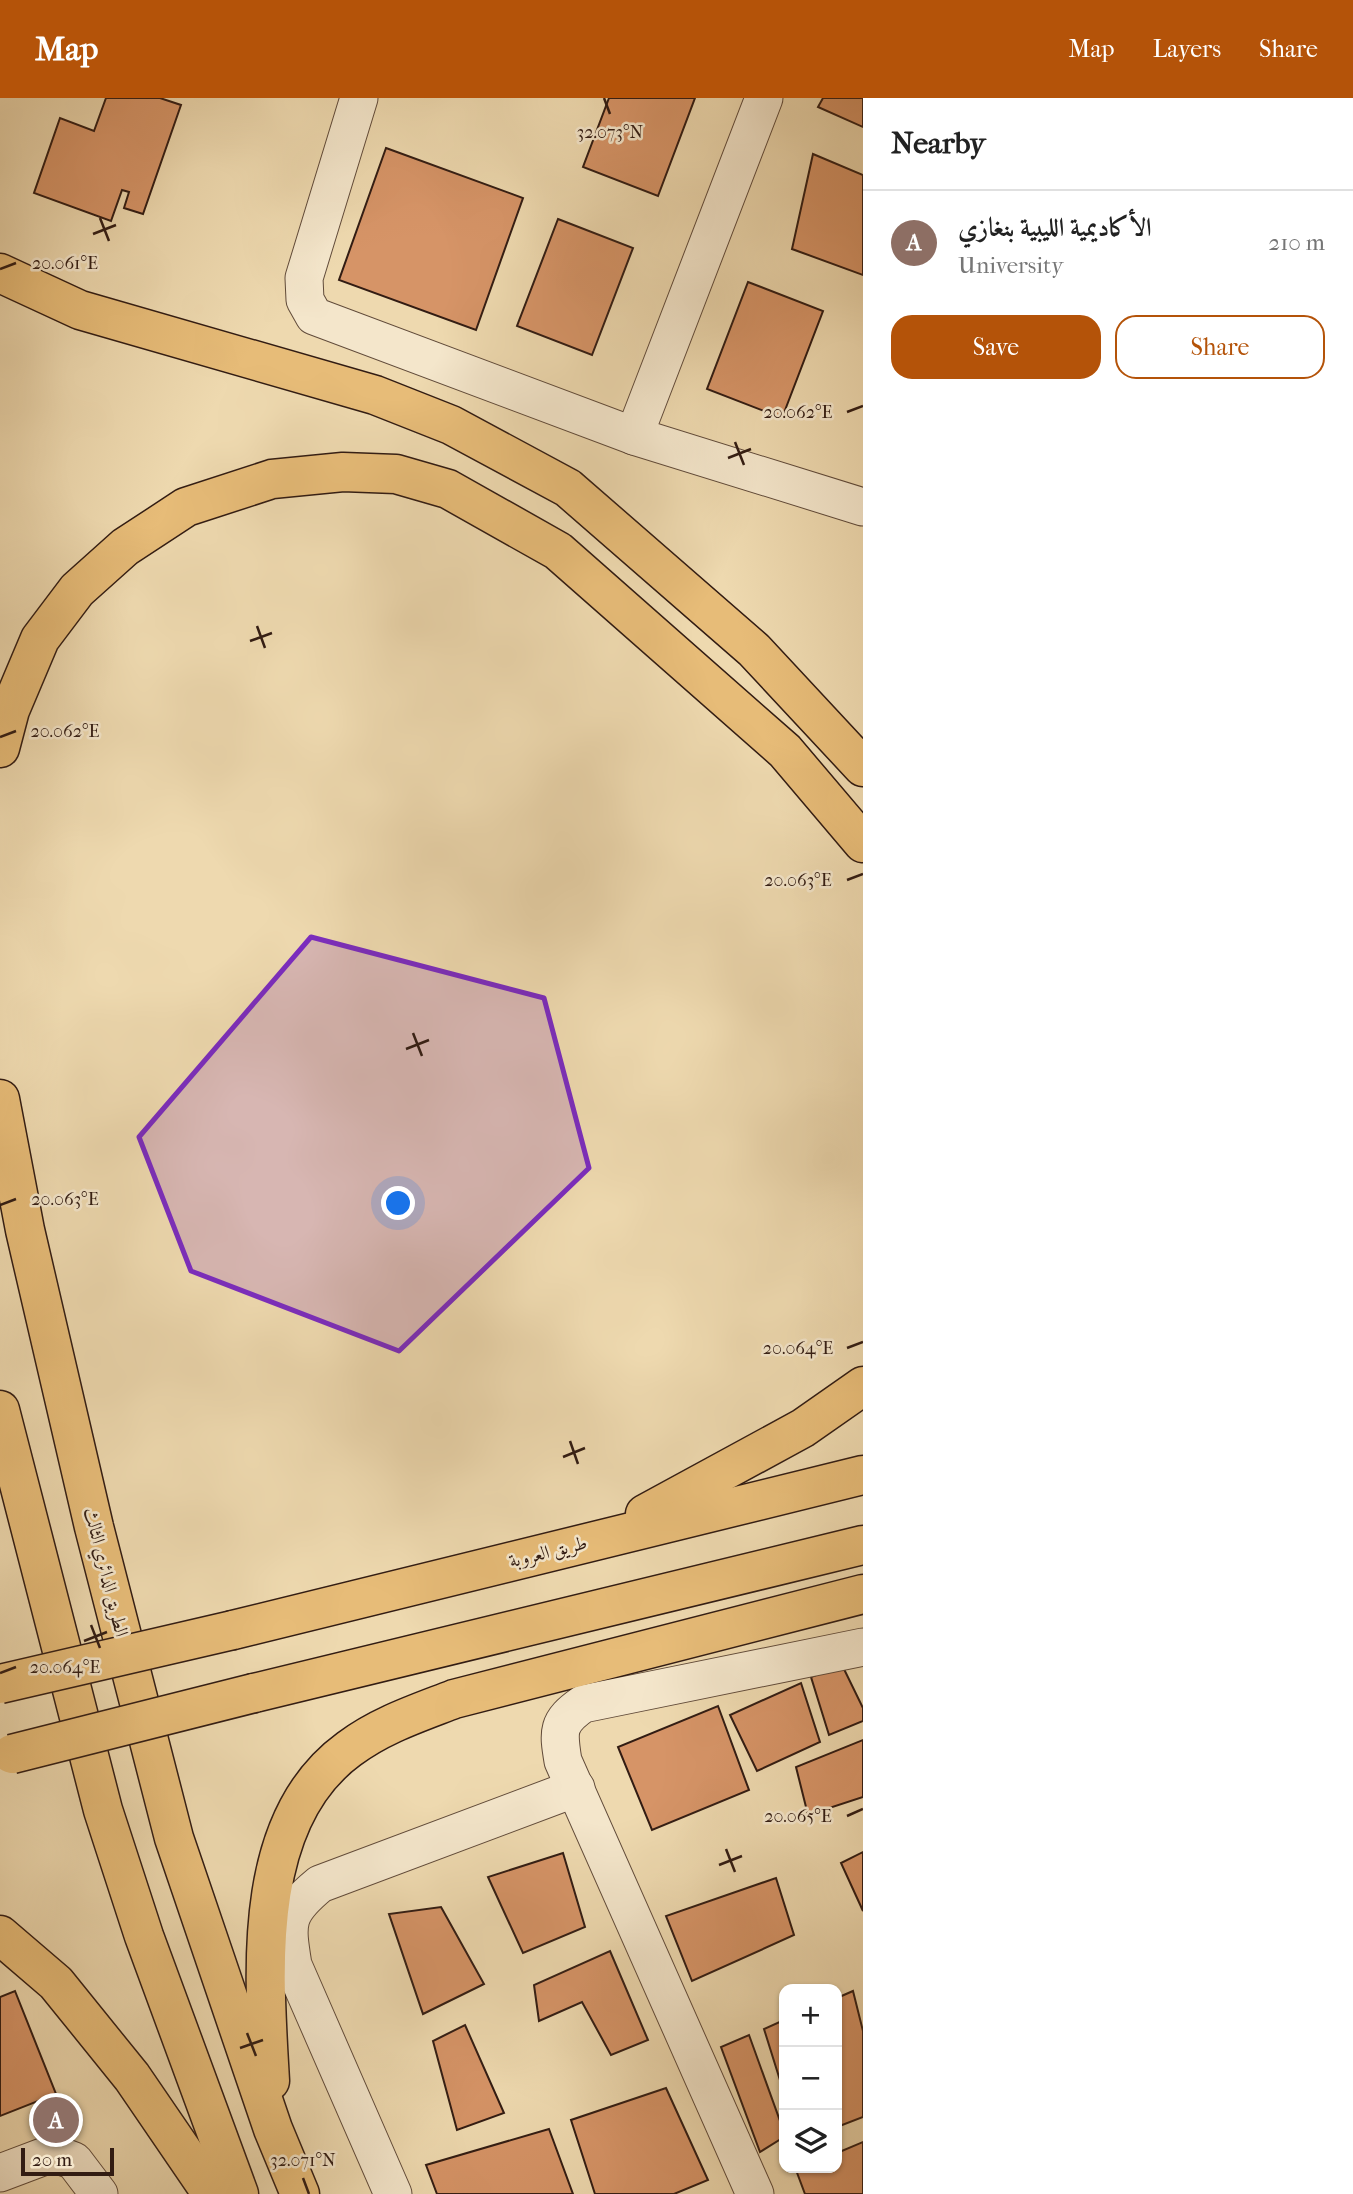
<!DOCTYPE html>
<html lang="en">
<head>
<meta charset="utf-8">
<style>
  :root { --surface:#fff; --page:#f6f6f6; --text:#222; --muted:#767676; --line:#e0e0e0; --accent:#b45309 }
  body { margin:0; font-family:"IM FELL French Canon",Amiri,serif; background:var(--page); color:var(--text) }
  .controls { position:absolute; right:21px; bottom:21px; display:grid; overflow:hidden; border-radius:14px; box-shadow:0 2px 5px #0004 }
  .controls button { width:63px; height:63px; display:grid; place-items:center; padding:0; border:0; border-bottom:2px solid var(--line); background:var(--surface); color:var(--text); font:35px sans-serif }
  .scale { position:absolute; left:21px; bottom:18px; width:93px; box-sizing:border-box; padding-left:7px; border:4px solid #321c13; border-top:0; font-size:19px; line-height:24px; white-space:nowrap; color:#321c13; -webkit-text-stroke:5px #f4e6cb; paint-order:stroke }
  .you { position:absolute; left:399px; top:1106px; width:24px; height:24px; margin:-18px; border:5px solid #fff; border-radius:50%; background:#1a73e8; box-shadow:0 0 0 10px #1a73e833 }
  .badge { display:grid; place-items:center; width:46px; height:46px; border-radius:50%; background:var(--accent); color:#fff; font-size:23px; font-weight:700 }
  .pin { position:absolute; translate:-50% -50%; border:4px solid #fff; box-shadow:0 2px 7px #0006 }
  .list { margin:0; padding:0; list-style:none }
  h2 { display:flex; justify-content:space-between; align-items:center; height:91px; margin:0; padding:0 28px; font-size:30px }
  h2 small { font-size:23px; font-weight:400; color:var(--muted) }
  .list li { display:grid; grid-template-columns:46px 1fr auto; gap:21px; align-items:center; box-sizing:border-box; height:105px; padding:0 28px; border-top:2px solid var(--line) }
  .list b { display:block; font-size:26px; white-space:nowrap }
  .list p { margin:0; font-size:23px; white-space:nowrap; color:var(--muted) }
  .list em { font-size:23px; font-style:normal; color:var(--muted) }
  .actions { display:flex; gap:14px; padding:21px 28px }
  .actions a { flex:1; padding:16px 0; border:2px solid var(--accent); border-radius:21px; text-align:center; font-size:24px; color:var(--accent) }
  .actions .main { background:var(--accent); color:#fff }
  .icon { flex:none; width:38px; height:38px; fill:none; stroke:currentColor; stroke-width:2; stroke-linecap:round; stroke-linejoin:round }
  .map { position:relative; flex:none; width:863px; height:2096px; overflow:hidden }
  header { display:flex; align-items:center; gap:42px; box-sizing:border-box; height:98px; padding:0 35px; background:var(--accent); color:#fff }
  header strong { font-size:33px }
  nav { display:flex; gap:38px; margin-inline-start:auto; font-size:24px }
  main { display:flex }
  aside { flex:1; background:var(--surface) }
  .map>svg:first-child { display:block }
</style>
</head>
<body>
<header>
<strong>Map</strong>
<nav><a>Map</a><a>Layers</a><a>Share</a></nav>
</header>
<main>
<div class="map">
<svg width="863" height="2096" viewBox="0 0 863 2096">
  <rect width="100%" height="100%" fill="#eed9af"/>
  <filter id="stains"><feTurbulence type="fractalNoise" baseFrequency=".00286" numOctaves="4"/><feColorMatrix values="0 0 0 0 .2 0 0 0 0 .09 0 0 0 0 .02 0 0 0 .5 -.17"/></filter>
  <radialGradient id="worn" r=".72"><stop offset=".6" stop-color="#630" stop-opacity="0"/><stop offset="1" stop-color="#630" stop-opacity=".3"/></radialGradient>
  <g fill="#d69467" stroke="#321c13" stroke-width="2">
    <polygon points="106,0 160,0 181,7 143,116 124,110 129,94 122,92 111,123 34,95 60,20 94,33"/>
    <polygon points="609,0 695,0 658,98 583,69"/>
    <polygon points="823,0 863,0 863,29 818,9"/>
    <polygon points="386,50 523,100 476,232 339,182"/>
    <polygon points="813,56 863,77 863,177 792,151"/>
    <polygon points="558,121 633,150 592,257 517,228"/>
    <polygon points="748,184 823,213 782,320 707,291"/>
    <polygon points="842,1567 863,1610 863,1623 829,1637 811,1579"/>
    <polygon points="801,1585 820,1644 757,1673 730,1617"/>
    <polygon points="718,1608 749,1692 652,1732 618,1649"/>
    <polygon points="863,1642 863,1699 808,1717 796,1669"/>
    <polygon points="863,1754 863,1813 841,1765"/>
    <polygon points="563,1755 585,1829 523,1855 488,1779"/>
    <polygon points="776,1780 794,1837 692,1883 666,1818"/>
    <polygon points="441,1809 484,1886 423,1916 389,1816"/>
    <polygon points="610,1853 648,1942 611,1957 582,1904 539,1923 534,1887"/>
    <polygon points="15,1893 56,1996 0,2018 0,1899"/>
    <polygon points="853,1893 863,1933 863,2019 837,2029 837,1900"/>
    <polygon points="784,1922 784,1995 764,1931"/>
    <polygon points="465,1927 504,2015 457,2032 433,1943"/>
    <polygon points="749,1937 784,2034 784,2039 760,2054 721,1949"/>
    <polygon points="666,1990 708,2082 674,2096 595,2096 571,2022"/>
    <polygon points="549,2031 573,2096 437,2096 426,2067"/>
    <polygon points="863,2044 863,2096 805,2096 796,2072 837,2070 837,2055"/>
  </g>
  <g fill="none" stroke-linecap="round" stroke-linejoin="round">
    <defs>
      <g id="minor">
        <polyline points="359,0 304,180 305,202 314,218 634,338 863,409"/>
        <polyline points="634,338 764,0"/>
        <polyline points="0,2075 53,2055 74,2063 99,2096"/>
        <path d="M 393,2096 L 293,1867 C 286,1824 285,1815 320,1786 L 576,1690"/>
        <path d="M 755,2096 L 563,1663 C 558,1633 557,1624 583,1606 L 863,1549"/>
      </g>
      <g id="trunk">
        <polyline points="0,175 80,212 375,297 451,327 568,390 754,552 863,669"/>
        <polyline points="0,650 10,612 40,541 77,492 125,449 186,409 272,381 343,374 396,376 448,391 558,453 785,653 863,745"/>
        <polyline points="0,1001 25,1132 94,1429 174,1740 273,2031 300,2096"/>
        <polyline points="0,1312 103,1712 144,1838 239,2096"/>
        <polyline points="645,1416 803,1330 863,1288"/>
        <polyline points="233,1532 863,1377"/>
        <polyline points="254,1595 863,1447"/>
        <polyline points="0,1837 56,1885 132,1979 212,2096"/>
        <path d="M 270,1983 C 264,1876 250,1723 349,1651 C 381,1627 418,1615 454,1601 L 863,1496"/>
      </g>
    </defs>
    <use href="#minor" stroke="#614b3a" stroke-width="39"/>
    <use href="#trunk" stroke="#321c13" stroke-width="41"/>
    <use href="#minor" stroke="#f4e6cb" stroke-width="37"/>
    <use href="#trunk" stroke="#e7bc78" stroke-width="38"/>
    <defs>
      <g id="trunk-bridge">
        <polyline points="0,1586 233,1532"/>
        <polyline points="12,1656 254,1595"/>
      </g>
    </defs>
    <use href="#trunk-bridge" stroke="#321c13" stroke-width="41" stroke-linecap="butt"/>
    <use href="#trunk-bridge" stroke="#e7bc78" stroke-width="38"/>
  </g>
  <path fill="#7b2cbf" fill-opacity="0.2" stroke="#7b2cbf" stroke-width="5" stroke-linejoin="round" d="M 311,839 L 544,900 L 589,1070 L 399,1253 L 191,1173 L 139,1039 Z"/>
  <path fill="none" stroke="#321c13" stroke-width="2.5" d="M 604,0 L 610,16M 100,120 L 109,143M 93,136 L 116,127M 0,171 L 16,165M 847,314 L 863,308M 735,344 L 744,367M 728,360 L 751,351M 257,528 L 265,550M 250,543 L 272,535M 0,639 L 16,633M 847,782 L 863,776M 413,935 L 422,958M 406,951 L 429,942M 0,1107 L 16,1101M 847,1250 L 863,1244M 570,1343 L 578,1366M 563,1359 L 585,1350M 91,1527 L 100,1550M 84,1543 L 107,1534M 0,1575 L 16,1569M 847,1718 L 863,1711M 726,1751 L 735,1774M 719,1767 L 742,1758M 247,1935 L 256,1958M 240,1950 L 263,1942M 303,2080 L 309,2096"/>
  <g text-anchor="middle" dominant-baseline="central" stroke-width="5" stroke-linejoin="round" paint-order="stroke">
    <g font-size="19" fill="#321c13" stroke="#f4e6cb">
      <text transform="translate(548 1454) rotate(-14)">طريق العروبة</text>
      <text transform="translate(106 1474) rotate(76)">الطريق الدائري الثالث</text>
    </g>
  </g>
  <g font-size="18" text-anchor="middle" fill="#321c13" stroke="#f4e6cb" stroke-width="5" stroke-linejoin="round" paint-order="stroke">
    <text x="610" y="40">32.073°N</text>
    <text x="65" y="171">20.061°E</text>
    <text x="798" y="320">20.062°E</text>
    <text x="65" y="639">20.062°E</text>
    <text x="798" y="788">20.063°E</text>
    <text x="65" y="1107">20.063°E</text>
    <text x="798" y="1256">20.064°E</text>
    <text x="65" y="1575">20.064°E</text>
    <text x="798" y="1724">20.065°E</text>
    <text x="303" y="2068">32.071°N</text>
  </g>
  <rect width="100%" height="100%" filter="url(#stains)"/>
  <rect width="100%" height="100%" fill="url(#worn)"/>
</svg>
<div class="controls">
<button>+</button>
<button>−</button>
<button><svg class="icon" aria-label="layers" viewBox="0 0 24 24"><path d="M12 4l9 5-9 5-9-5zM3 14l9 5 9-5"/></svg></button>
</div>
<div class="scale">20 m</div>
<div class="you"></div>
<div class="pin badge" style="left:56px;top:2022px;background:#8d6e63">A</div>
</div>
<aside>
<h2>Nearby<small></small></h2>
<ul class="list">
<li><span class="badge" style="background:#8d6e63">A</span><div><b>الأكاديمية الليبية بنغازي</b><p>University</p></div><em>210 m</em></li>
</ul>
<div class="actions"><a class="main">Save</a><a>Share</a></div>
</aside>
</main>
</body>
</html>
